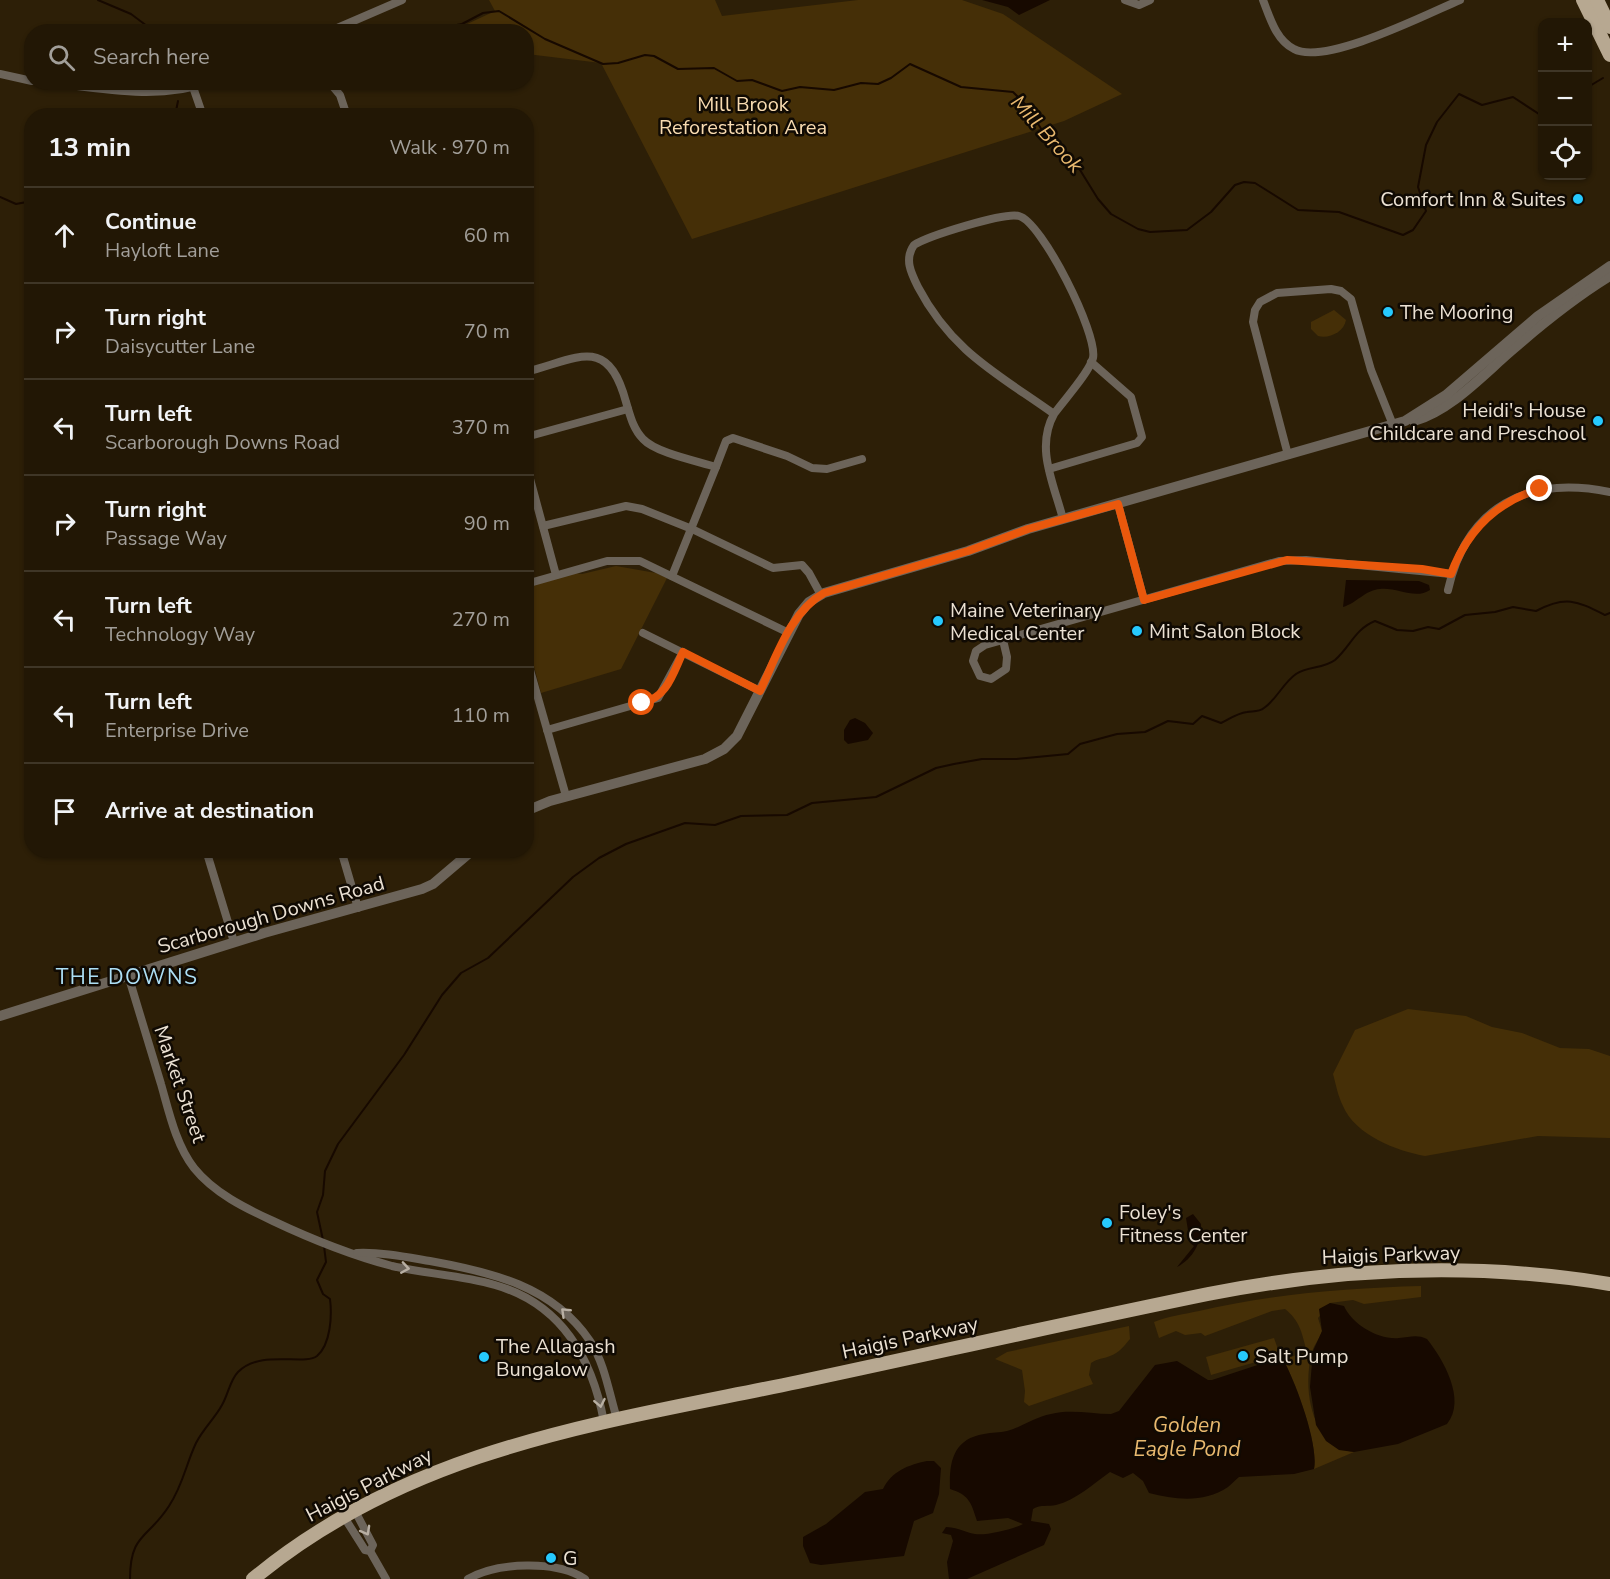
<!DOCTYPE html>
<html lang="en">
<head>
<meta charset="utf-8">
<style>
  :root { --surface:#221705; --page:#2a200f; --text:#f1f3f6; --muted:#a29f9a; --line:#3f3627 }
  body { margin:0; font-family:"Nunito Sans",sans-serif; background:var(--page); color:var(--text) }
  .controls { position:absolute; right:18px; top:18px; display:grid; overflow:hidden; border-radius:12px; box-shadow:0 2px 4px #0004 }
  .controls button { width:54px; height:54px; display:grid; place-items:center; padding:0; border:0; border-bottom:2px solid var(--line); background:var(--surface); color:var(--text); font:30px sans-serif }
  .stop { position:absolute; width:18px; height:18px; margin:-14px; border:4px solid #ea580c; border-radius:50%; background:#fff }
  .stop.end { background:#ea580c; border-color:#fff; box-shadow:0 2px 6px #0008 }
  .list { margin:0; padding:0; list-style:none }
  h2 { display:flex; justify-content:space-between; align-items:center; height:78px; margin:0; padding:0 24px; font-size:26px }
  h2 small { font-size:20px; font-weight:400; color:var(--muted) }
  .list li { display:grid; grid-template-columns:39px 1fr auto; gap:18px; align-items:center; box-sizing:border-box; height:96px; padding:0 24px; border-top:2px solid var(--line) }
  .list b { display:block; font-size:22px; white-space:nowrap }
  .list p { margin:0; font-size:20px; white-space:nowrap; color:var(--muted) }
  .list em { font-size:20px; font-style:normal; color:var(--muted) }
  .icon { flex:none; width:33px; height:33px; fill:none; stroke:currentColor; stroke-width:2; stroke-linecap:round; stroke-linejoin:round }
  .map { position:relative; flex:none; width:1610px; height:1579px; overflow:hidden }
  .search { position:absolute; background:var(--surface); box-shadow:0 2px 4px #0004; left:24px; top:24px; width:510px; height:66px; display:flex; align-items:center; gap:15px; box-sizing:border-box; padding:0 21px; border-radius:24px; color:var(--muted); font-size:22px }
  .panel { position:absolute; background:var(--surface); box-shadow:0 2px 4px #0004; left:24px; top:108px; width:510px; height:750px; border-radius:24px }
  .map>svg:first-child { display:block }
</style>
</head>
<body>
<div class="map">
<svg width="1610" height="1579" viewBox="0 0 1610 1579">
  <rect width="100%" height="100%" fill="#2d1f07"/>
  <g fill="#452f07">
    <polygon points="489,0 715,0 722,16 858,0 962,0 1003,14 1122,94 1064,121 692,239 601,63 527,54 526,32 469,31 465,25 495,11"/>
    <path d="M 1334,310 L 1346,320 C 1344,332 1329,339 1318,336 L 1311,329 L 1311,322 Z"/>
    <polygon points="616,566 656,573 667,578 621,669 541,693 527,640 526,587 575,573 582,574"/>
    <path d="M 1408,1009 L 1466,1016 L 1492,1027 L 1522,1033 L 1560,1048 L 1589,1049 L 1610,1056 L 1610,1138 L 1538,1136 L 1425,1156 C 1397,1151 1355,1135 1343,1106 C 1338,1096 1336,1085 1333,1074 L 1355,1030 Z"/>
    <path d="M 1421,1286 L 1421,1297 L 1364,1304 L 1353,1300 L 1330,1303 L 1318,1318 L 1322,1331 C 1320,1339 1314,1344 1312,1352 C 1302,1389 1311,1446 1354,1452 L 1314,1469 C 1319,1444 1295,1381 1283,1359 L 1304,1353 L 1306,1349 C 1302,1332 1299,1320 1285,1309 L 1272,1311 L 1205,1336 L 1201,1333 L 1185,1335 L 1176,1331 L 1159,1338 L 1154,1322 C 1168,1316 1185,1314 1199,1311 C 1272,1294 1347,1288 1421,1286 Z"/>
    <path d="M 1129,1326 L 1130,1339 C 1124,1346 1119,1353 1110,1356 C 1103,1359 1098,1358 1091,1363 L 1089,1375 L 1093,1384 L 1029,1406 L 1024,1402 L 1025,1391 L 1022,1370 L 995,1359 L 1007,1352 Z"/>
    <polygon points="1274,1338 1280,1355 1211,1375 1206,1357"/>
  </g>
  <g fill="#170900">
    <polygon points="982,0 1050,0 1019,15 1008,7"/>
    <path d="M 1346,580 L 1419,581 L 1429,585 L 1430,590 C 1415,600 1397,587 1380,589 C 1365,590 1357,603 1343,607 Z"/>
    <polygon points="855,718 865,723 873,733 868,740 848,744 844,740 844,730 850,720"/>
    <path d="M 1193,1214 L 1201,1224 C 1202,1242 1193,1259 1177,1267 L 1194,1246 L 1190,1243 L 1186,1218 Z"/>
    <path d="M 1330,1303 L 1344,1306 C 1352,1324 1378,1340 1399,1338 C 1410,1337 1417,1334 1427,1339 C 1443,1359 1467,1400 1447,1424 L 1398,1444 L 1354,1452 L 1339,1450 L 1326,1441 L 1316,1425 L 1310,1387 L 1313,1351 L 1322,1331 L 1319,1309 Z"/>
    <path d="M 1279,1358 L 1283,1359 C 1295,1381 1319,1444 1314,1469 L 1294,1474 L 1239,1477 C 1235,1480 1232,1484 1228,1487 C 1204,1503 1176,1500 1149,1493 L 1143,1481 L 1133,1473 L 1123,1478 L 1110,1472 C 1093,1484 1076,1500 1056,1505 C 1048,1507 1041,1504 1033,1509 L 1031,1521 L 1049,1524 L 1051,1529 L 1044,1545 L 967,1579 L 949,1579 L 947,1562 L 953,1541 L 951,1535 L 942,1533 L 946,1527 C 961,1528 964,1532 975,1534 C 985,1536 1014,1529 1023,1524 L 1008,1518 L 977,1521 C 971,1502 969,1495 950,1489 C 949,1462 953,1439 984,1434 C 992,1432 1000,1433 1007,1431 C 1022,1427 1035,1417 1051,1414 C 1070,1409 1091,1414 1111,1414 L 1119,1411 L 1155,1365 L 1177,1361 L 1208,1380 L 1212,1380 Z"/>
    <path d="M 927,1461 L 934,1461 L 941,1468 L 939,1494 L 933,1513 L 914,1521 L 904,1556 L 821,1565 L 810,1563 L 803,1546 L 803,1537 L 826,1524 L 865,1492 L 883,1489 C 892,1471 908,1465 927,1461 Z"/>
  </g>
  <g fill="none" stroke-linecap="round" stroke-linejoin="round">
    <g stroke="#170900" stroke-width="2">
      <polyline points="98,0 131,14 155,32"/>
      <polyline points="419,32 462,24 483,13 499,11 545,39 603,64 618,63 645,55 654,56 678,69 714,68 737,81 752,80 782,91 800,87 834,90 861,83 878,84 891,78 910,64 961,87 1013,92 1027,106 1045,135 1072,157 1098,199 1111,214 1138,229 1150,232 1187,230 1211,212 1235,185 1244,182 1255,183 1298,210 1339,212 1403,235 1413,230 1426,211 1418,187 1426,145 1437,122 1459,94 1482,105 1513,97 1542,116"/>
      <polyline points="184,83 184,82"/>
      <polyline points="1588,87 1603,78"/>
      <polyline points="175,116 178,101"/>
      <polyline points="0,197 16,204 32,201"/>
      <path d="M 323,1240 L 317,1212 L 323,1195 L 325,1171 L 338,1144 L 404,1055 L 442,995 L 461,973 L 488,958 L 573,877 L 599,858 L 626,844 L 685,823 L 715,825 L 741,816 L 787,815 L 812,803 L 876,797 L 936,768 L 954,764 L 982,759 L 1016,759 L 1068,754 L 1080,744 L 1117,734 L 1145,732 L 1168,721 L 1193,724 L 1202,716 L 1221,723 C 1229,719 1238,713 1247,712 C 1253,711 1259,712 1264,708 C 1277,699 1283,683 1296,674 C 1308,666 1323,669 1335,660 C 1350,647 1355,629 1375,621 L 1397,630 L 1413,631 L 1428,627 L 1439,629 L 1465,615 L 1495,612 L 1513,607 L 1536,611 C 1566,595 1577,601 1605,615 L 1610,613"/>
      <path d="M 130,1579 C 130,1533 148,1539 169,1506 C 183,1485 186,1464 196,1443 C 203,1429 215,1418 222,1405 C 228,1395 230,1380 238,1372 C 261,1349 304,1366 317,1356 C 331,1344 332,1315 330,1299 L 323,1294 L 317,1280 L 326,1262 L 324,1246"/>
    </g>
    <g stroke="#6c645a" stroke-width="8">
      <polyline points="1125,0 1139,5 1150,0"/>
      <path d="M 1263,0 C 1270,18 1276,40 1294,49 C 1325,66 1427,14 1460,0"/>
      <polyline points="328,32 402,0"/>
      <polyline points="0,74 32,81"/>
      <path d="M 46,82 C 98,88 159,101 209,82"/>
      <polyline points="329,82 340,95 347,116"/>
      <polyline points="193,87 203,116"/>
      <path d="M 526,372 C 579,358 608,335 626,402 C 630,415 633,429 643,439 C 656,453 697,461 716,467 L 672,576"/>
      <path d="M 1054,414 C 1064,400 1089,373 1093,358 C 1098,334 1042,222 1019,216 C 1004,212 928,236 914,245 C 904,259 911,273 918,287 C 952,352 998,374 1054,414 C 1035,448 1054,484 1063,519"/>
      <polyline points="526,437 628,409"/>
      <polyline points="1288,455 1253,322 1255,310 1260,302 1277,293 1331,289 1341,291 1351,299 1371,370 1393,425"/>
      <polyline points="526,464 556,575"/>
      <polyline points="716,467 726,441 733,438 787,456 812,468 827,469 862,459"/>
      <polyline points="1049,469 1137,443 1142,437 1131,397 1091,362"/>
      <polyline points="1118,504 1144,600"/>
      <polyline points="543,526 626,506 642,509 692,529 773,568 802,565 809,573 821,595"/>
      <polyline points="526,584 607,561 640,561 789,633"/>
      <path d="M 1448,590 C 1467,506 1528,475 1610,492"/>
      <polyline points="643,633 760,691"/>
      <polyline points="1003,640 1007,657 1006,669 991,679 980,676 973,661 976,651 985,645 1279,561 1306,560 1451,574"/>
      <polyline points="526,656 566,796"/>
      <polyline points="547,730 658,698 683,652"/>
      <polyline points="206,850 234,942"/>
      <polyline points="341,850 358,908"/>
      <path d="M 128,975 C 139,1012 150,1048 161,1084 C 169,1112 176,1145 194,1168 C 214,1193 245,1208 273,1221 C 311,1239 351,1255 392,1266 C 426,1274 461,1275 495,1285 C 562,1304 592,1358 604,1422"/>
      <path d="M 357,1253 C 381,1252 406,1257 430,1261 C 491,1272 553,1286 590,1341 C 605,1364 609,1393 617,1419"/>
      <polyline points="355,1511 373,1545 370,1551"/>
      <polyline points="344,1517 365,1550 370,1551 386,1579"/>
      <path d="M 468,1579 C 497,1562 557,1560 585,1579"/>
    </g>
    <g stroke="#6c645a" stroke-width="10">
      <path d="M 1414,421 C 1451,410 1482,376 1511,351 C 1542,324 1574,298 1610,276"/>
      <polyline points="526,811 550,801 705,759 724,749 737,736 799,614 809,602 824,593 968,551 1028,529 1405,421 1446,395 1538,316 1610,266"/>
      <polyline points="0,1016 264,933 422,889 433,884 473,850"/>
    </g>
    <g stroke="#b7a891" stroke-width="14">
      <polyline points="1583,0 1610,55"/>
      <polyline points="1597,0 1610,27"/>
      <path d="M 253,1579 C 412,1447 602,1423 798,1382 C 934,1353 1071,1322 1208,1294 C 1340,1268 1477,1262 1610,1284"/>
    </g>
  </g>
  <defs><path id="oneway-chevron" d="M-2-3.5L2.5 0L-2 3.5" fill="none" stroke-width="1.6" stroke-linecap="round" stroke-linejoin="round" transform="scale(1.5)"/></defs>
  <g stroke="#b8afa3">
    <use href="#oneway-chevron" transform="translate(405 1268) rotate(9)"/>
    <use href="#oneway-chevron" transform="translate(565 1312) rotate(-136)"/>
    <use href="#oneway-chevron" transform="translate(600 1403) rotate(79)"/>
    <use href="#oneway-chevron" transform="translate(366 1531) rotate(61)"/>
  </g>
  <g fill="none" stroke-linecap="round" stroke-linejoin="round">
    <path stroke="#ea580c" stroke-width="8" d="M 642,703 C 667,698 673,673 683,652 L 760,691 C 776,658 790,612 824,593 L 968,551 L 1028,529 L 1118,504 L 1144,600 L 1287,560 L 1422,569 L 1451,574 C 1467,531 1495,502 1540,489"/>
  </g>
  <g fill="#26c9fe" stroke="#100a03" stroke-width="2">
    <circle cx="1578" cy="199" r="6"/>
    <circle cx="1388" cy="312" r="6"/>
    <circle cx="1598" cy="421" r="6"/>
    <circle cx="938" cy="621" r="6"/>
    <circle cx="1137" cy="631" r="6"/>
    <circle cx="1107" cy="1223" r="6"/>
    <circle cx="1243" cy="1356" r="6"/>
    <circle cx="484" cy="1357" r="6"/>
    <circle cx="551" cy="1558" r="6"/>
  </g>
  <g text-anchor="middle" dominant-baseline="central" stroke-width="5" stroke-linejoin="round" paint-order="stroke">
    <g font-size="20" fill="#f8dbb0" stroke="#100a03">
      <text x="743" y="104">Mill Brook<tspan x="743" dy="23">Reforestation Area</tspan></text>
    </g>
    <g font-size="20" fill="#ebe1d3" stroke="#100a03" text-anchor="start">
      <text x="1566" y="199" text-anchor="end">Comfort Inn &amp; Suites</text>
      <text x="1400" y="312">The Mooring</text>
      <text x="1586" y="410" text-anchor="end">Heidi's House<tspan x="1586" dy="23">Childcare and Preschool</tspan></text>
      <text x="950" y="610">Maine Veterinary<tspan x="950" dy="23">Medical Center</tspan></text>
      <text x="1149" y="631">Mint Salon Block</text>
      <text x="1119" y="1212">Foley's<tspan x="1119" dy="23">Fitness Center</tspan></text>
      <text x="496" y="1346">The Allagash<tspan x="496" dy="23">Bungalow</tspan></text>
      <text x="1255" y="1356">Salt Pump</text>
      <text x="563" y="1558">G</text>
    </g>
    <g font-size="20" fill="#ebe1d3" stroke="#100a03">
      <text transform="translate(271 915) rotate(-16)">Scarborough Downs Road</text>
      <text transform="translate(180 1084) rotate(71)">Market Street</text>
      <text transform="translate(1391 1255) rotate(-2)">Haigis Parkway</text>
      <text transform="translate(910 1338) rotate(-12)">Haigis Parkway</text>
      <text transform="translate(369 1485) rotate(-27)">Haigis Parkway</text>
    </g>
    <g font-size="21" font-style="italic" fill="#e9b96f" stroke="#100a03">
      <text transform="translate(1047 134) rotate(48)">Mill Brook</text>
      <text x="1187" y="1425">Golden<tspan x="1187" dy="24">Eagle Pond</tspan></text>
    </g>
    <g font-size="21" letter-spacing="1.5" fill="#addff5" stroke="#100a03">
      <text x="127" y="977">THE DOWNS</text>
    </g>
  </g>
</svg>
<div class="controls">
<button>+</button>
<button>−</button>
<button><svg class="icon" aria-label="locate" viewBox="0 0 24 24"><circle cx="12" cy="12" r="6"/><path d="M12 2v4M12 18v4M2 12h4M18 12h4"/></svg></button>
</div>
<div class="stop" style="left:642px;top:703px"></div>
<div class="stop end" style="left:1540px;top:489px"></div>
<div class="search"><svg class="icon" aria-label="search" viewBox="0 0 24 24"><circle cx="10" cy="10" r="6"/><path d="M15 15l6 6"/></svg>Search here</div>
<section class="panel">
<h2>13 min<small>Walk · 970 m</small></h2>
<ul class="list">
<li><svg class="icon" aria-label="ahead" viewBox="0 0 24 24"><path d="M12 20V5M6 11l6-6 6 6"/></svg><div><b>Continue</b><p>Hayloft Lane</p></div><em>60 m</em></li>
<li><svg class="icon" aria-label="right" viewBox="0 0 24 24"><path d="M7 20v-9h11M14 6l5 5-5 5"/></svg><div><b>Turn right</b><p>Daisycutter Lane</p></div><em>70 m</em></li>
<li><svg class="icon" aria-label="left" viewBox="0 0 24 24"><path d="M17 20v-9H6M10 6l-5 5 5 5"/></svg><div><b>Turn left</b><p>Scarborough Downs Road</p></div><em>370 m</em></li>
<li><svg class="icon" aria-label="right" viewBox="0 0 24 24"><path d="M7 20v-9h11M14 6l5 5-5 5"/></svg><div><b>Turn right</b><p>Passage Way</p></div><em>90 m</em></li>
<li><svg class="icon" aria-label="left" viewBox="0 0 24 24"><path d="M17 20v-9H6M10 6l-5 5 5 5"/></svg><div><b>Turn left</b><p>Technology Way</p></div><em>270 m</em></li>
<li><svg class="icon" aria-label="left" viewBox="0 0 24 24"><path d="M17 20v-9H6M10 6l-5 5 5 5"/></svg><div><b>Turn left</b><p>Enterprise Drive</p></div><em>110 m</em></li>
<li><svg class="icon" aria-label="arrive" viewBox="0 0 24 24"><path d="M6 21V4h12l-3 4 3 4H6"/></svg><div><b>Arrive at destination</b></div></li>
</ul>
</section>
</div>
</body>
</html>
